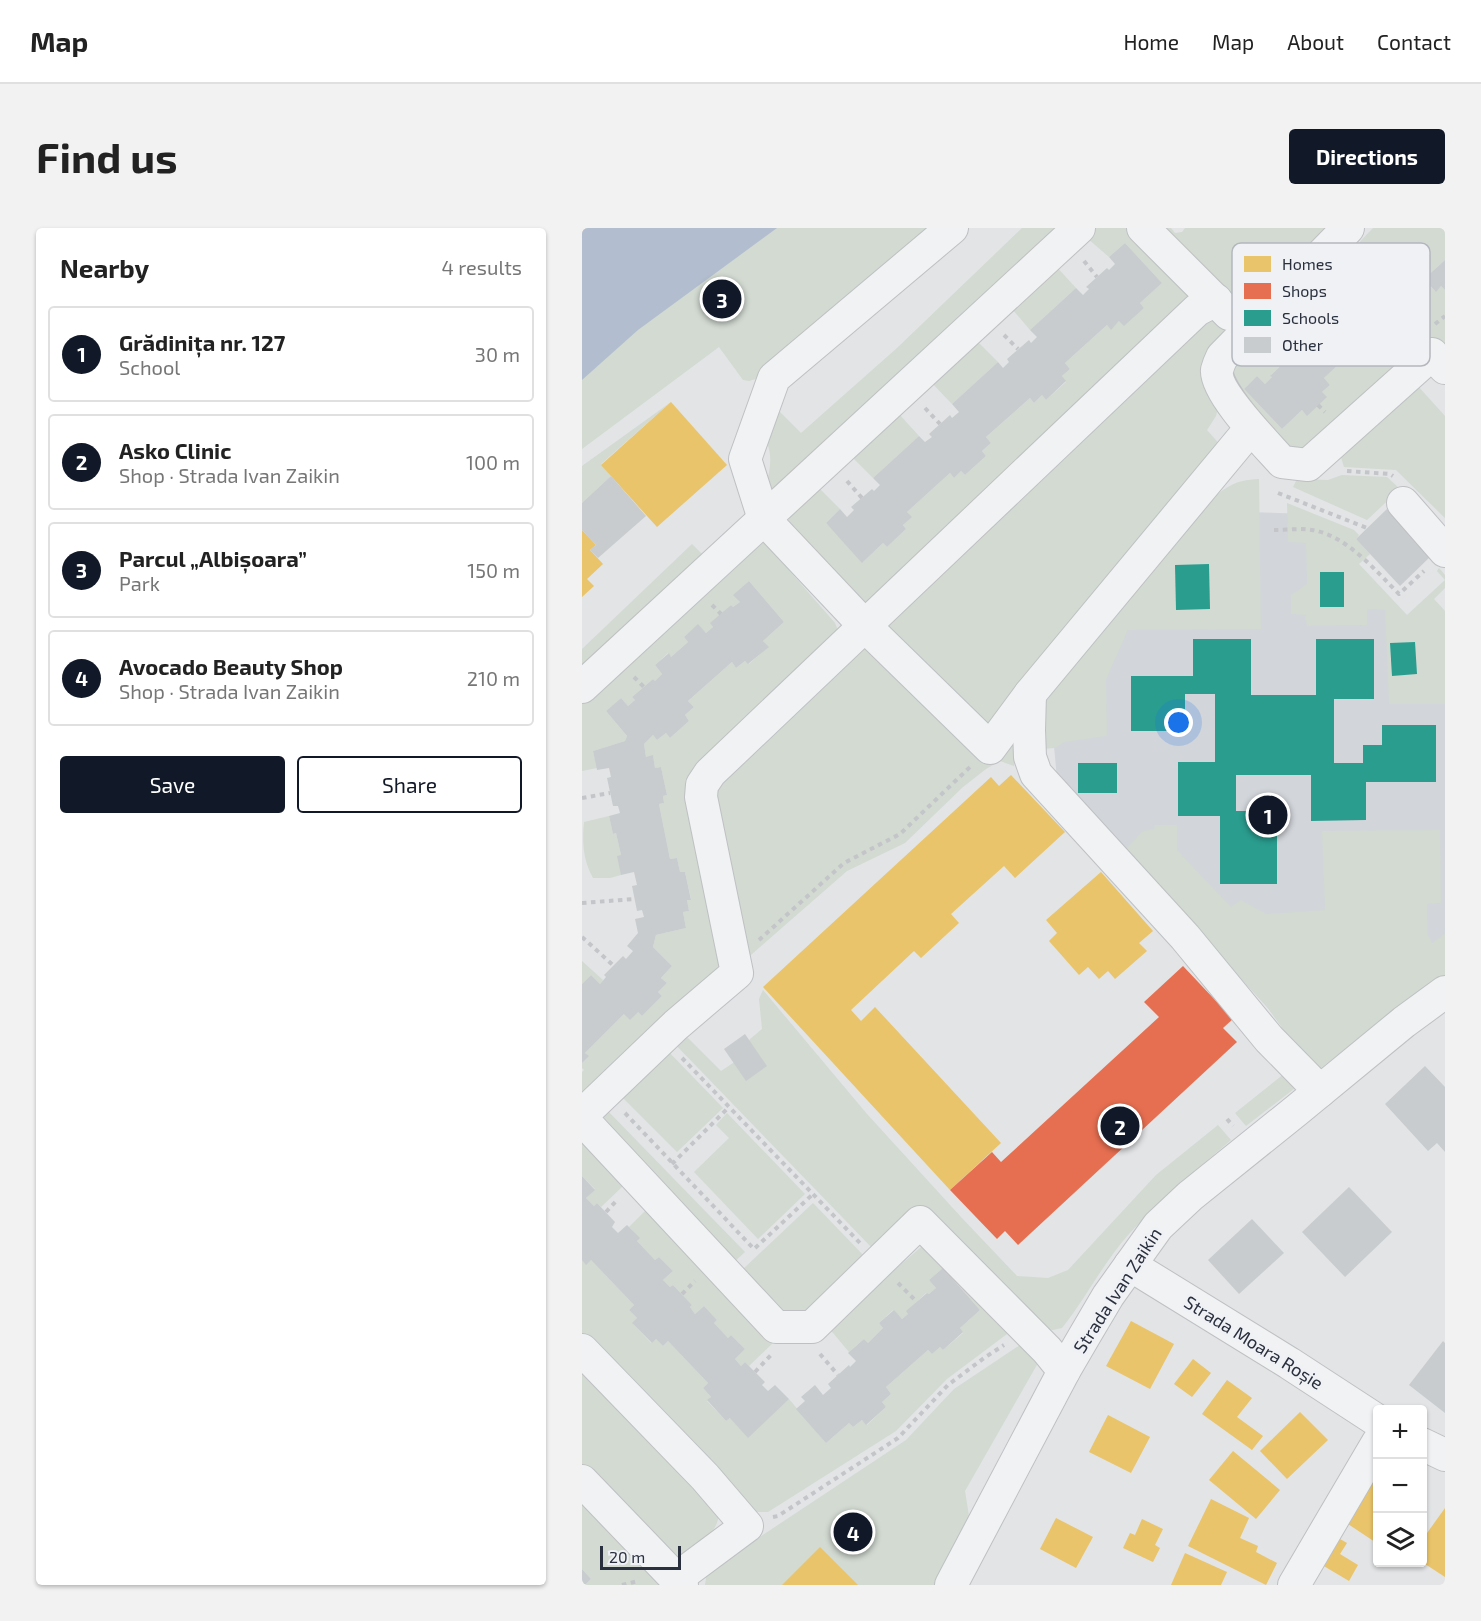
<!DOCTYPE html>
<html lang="en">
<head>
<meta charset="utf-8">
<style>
  :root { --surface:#fff; --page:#f2f2f2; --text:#222; --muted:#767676; --line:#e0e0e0; --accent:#111827 }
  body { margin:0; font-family:"Exo 2",sans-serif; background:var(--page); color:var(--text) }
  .controls { position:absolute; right:18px; bottom:18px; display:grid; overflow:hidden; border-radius:6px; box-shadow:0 2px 4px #0004 }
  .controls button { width:54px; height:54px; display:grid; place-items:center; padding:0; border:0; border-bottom:2px solid var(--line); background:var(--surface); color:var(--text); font:30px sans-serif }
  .scale { position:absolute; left:18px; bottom:15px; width:81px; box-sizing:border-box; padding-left:6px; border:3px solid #2a303e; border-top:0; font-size:16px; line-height:21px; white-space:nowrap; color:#2a303e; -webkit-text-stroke:4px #eff1f5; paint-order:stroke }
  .you { position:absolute; left:597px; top:495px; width:21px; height:21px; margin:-15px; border:4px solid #fff; border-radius:50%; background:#1a73e8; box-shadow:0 0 0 9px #1a73e833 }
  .badge { display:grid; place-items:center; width:39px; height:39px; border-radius:50%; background:var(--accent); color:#fff; font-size:20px; font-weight:700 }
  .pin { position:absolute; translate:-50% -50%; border:3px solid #fff; box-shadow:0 2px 6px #0006 }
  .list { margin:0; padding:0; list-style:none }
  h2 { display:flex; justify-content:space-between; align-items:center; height:78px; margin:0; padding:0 24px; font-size:26px }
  h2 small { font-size:20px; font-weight:400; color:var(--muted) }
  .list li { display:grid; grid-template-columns:39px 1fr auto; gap:18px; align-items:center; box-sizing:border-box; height:96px; margin:0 12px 12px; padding:0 12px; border:2px solid var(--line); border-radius:6px }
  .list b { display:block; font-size:22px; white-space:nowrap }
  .list p { margin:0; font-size:20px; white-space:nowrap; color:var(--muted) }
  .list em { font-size:20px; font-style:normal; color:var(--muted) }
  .actions { display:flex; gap:12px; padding:18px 24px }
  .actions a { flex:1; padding:14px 0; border:2px solid var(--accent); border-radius:6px; text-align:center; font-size:21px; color:var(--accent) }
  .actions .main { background:var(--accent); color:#fff }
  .icon { flex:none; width:33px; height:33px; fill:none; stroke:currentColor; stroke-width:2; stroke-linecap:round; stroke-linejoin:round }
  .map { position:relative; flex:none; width:863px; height:1357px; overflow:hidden; border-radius:6px }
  header { display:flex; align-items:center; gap:36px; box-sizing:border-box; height:84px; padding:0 30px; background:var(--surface); border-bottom:2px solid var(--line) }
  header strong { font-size:28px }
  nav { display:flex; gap:33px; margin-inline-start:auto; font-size:21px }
  .intro { display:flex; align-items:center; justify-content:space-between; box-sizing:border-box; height:144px; padding:0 36px }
  h1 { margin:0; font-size:42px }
  .button { padding:15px 27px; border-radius:6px; background:var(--accent); color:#fff; font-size:21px; font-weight:700 }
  main { display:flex; gap:36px; padding:0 36px }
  aside { flex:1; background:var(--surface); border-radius:6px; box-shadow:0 2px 4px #0004 }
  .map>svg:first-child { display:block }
</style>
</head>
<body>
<header>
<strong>Map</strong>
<nav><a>Home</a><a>Map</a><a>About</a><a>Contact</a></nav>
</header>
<div class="intro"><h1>Find us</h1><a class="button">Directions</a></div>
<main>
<aside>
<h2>Nearby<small>4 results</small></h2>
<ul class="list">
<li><span class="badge">1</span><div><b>Grădinița nr. 127</b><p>School</p></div><em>30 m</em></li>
<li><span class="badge">2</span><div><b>Asko Clinic</b><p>Shop · Strada Ivan Zaikin</p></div><em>100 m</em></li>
<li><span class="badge">3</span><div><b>Parcul „Albișoara”</b><p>Park</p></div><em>150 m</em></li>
<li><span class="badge">4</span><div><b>Avocado Beauty Shop</b><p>Shop · Strada Ivan Zaikin</p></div><em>210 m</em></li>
</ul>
<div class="actions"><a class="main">Save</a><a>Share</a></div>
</aside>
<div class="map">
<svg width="863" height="1357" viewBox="0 0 863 1357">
  <rect width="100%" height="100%" fill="#e2e4e6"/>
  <polygon fill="#d2d5da" points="630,283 730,286 863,438 863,716 723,830 686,780 475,550 467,466"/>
  <g fill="#d2dad2">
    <polygon points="0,0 361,0 184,148 167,153 161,152 137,119 0,221"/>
    <path d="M 440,0 L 476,0 L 191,263 L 184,259 C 188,240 192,227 182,208 L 191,177 L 219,205 L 315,120 Z"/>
    <polygon points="505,0 552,0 621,72 291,383 210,307 207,293 207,281 230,262 238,261 258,281 244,295 281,334 301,315 305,319 324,301 321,297 329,289 325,284 368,245 372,250 379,243 383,247 404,228 400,223 409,215 404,209 448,170 452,175 460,167 464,172 484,154 480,148 488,141 483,135 525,97 529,101 537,93 562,80 558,75 580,55 543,15 527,29 505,10"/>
    <polygon points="574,0 589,0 593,5 600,4 603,0 763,0 664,88"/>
    <polygon points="791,0 863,0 863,32 842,51 853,63 859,58 863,62 863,127 824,85 827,82 823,79 846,57 812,21 789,43 797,51 789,58 786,55 766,75 769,78 762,85 754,77 711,117 717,125 711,131 708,129 689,147 690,149 683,156 675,148 662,161 700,201 720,182 725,187 740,164 748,157 742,150 784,111 791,118 800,110 804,114 811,107 831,129 725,226 703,224 658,172 645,139 769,23"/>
    <polygon points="472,36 494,60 448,102 431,82"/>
    <polygon points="624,84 649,102 637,176 634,188 625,202 649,229 435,483 432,538 418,533 404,541 381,559 323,615 265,643 162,733 125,561"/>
    <polygon points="389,111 398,116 416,134 370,176 349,154"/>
    <polygon points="834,156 863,188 863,290 814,242 762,239 758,226"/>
    <polygon points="89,174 19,236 29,248 0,275 0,238"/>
    <polygon points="316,185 337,208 291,250 269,228"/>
    <polygon points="760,247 805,249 818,261 785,292 711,259 715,251 746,252"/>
    <path d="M 677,251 L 679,401 L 546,402 L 524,452 L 525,508 L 483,514 L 473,520 L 458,521 L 456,469 L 625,275 C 644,259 652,252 677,251 Z"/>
    <polygon points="705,275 772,302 777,307 774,311 788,326 777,336 825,387 863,352 855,343 857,340 863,347 863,360 852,371 863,383 863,476 807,476 803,382 785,381 785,397 725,398 723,387 709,386 709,367 725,356 724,315 706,314"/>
    <polygon points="179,310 253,395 257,405 116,547 145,741 0,874 0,844 2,842 0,840 0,835 6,828 3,825 42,786 56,784 60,788 80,768 76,764 85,755 79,750 90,738 71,719 74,707 104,700 101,684 107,683 105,672 109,671 103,644 98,644 95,630 88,631 77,576 82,575 81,568 85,567 79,539 73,540 71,528 64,529 62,516 71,507 75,512 84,505 88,510 107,493 103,487 112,479 106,473 150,434 154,440 163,433 167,436 186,419 181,413 202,394 167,353 152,367 158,374 151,379 149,377 129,395 131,399 124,405 116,397 102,409 106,414 89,429 86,425 73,437 80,446 73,453 71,451 50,469 53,472 46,478 39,470 24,483 45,508 43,513 11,523 15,540 0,543 0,475 7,467"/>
    <polygon points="110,316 120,326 0,443 0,421"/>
    <path d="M 27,588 L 31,606 L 34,605 L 39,627 L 39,647 L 28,650 L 11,650 C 1,632 0,614 2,594 Z"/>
    <polygon points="573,597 595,597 595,622 649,679 659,672 684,686 743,682 740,603 858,602 859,675 845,676 846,707 850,715 863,706 863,748 780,808 664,898 653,885 722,830 686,780 542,623 561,603 572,601"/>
    <polygon points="0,733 21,752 18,756 9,747 0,756"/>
    <path d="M 181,762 L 285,886 L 379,989 L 435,1048 L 466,1050 L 486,1042 L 574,947 L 636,897 L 649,912 C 614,942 578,972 547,1006 C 521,1035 504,1070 480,1100 L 471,1102 L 456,1101 L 336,980 L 292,1022 L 89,812 L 99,803 L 139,843 L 151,835 L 168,811 L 180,801 L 177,771 Z"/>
    <polygon points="81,818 141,880 95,924 33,862"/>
    <polygon points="21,878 163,1024 152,1034 20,891"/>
    <polygon points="145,885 223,966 176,1011 112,944 147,910 134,897"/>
    <polygon points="0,913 42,957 19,979 15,975 12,978 4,970 13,961 0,948"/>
    <polygon points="231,975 283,1029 221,1089 203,1088 160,1042"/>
    <polygon points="67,979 194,1112 167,1138 163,1134 159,1138 153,1131 163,1121 149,1107 146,1110 132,1095 135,1092 122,1078 113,1086 108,1079 110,1077 91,1057 88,1059 81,1052 91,1043 77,1029 73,1032 55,1013 57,1010 47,999"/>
    <polygon points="345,1014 429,1103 365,1151 314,1203 186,1284 174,1284 165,1281 0,1106 0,1032 9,1032 52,1077 47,1082 55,1090 51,1096 69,1115 74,1111 81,1118 86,1113 126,1155 121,1160 129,1169 125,1173 144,1193 148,1190 207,1171 244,1215 267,1195 271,1199 280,1192 285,1197 304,1179 300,1174 309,1166 304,1159 346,1122 350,1126 358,1119 361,1122 381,1105 378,1100 398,1082 361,1040 347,1052 354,1060 347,1066 344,1065 325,1083 326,1086 320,1091 311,1082 297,1095 301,1100 286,1115 282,1111 267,1124 246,1099"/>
    <polygon points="441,1115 456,1135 383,1263 387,1288 352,1357 123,1357 125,1344 324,1212 372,1161"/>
    <path d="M 0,1137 L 138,1281 C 135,1311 114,1320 90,1330 L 0,1244 Z"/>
    <polygon points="0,1267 86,1357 3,1357 9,1351 0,1341"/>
  </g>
  <polygon fill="#b2becf" points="0,0 195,0 56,102 0,152"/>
  <g fill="#e9c46a">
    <polygon points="89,174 145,237 75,299 19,237"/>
    <polygon points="0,302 14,317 8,322 21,336 5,351 12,358 0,369"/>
    <polygon points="429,547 483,604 433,650 422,638 369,686 377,695 339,730 332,723 269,782 279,793 293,779 419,915 368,962 181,759 409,549 417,558"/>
    <polygon points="519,644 571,703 557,715 565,723 533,751 526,743 517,751 506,739 497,747 467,713 475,705 464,692"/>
    <polygon points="549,1093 592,1116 568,1161 524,1138"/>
    <polygon points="611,1131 629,1145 610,1169 592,1156"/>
    <polygon points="645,1152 670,1170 655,1189 681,1208 670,1222 620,1186"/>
    <polygon points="718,1184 746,1212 705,1251 678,1223"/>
    <polygon points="526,1187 568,1209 549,1245 507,1224"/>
    <polygon points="651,1223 698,1262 674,1291 627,1252"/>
    <polygon points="796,1247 796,1316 763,1294"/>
    <polygon points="629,1271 667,1290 658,1310 676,1318 674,1324 695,1335 684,1357 606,1318"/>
    <polygon points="863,1280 863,1349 840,1334 840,1312"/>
    <polygon points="474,1290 511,1309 494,1340 458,1321"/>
    <polygon points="560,1291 581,1301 573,1317 578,1320 571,1334 541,1320 548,1305 553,1307"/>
    <polygon points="751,1307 765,1315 758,1326 776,1337 767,1353 735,1334"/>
    <polygon points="238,1319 276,1357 200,1357"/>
    <polygon points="603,1325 645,1344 639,1357 589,1357"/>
  </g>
  <polygon fill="#e76f51" points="601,738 651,791 641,800 655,814 436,1017 423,1003 415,1011 368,962 410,924 419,934 577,789 562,774"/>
  <g fill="#2a9d8f">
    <polygon points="627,336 628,381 594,382 593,337"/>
    <rect x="738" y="344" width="24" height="35"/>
    <polygon points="611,411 669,411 669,467 734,467 734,411 792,411 792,471 752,471 752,535 781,535 781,517 800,517 800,497 854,497 854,554 784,554 784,592 729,593 729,547 654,547 654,583 678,583 678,603 695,603 695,656 638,656 638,588 596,588 596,534 633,534 633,466 603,466 603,503 549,503 549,448 611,448"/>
    <polygon points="833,414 835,446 810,448 808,415"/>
    <rect x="496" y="535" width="39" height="30"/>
  </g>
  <g fill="#c9ccce">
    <polygon points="543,15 580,55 558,75 562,80 542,98 537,93 529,102 525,97 483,135 488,141 480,148 484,153 464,172 460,167 452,175 448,170 404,209 409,215 400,223 404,228 383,247 379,243 372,250 368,245 325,284 330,289 321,297 324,301 305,319 301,315 280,335 244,295 258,281 265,289 272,282 269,279 290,261 292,263 298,257 291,250 337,208 343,214 350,209 347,206 368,187 370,190 377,184 370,176 416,134 421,140 427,134 425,131 447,112 449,115 455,109 448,102 494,60 501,67 507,61 504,59 525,40 527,42 533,36 527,29"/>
    <polygon points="813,21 846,57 823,79 827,83 819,90 824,96 804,114 800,110 791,118 784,111 742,150 748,157 740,164 745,169 725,188 720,182 700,201 662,161 675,148 683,156 690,149 688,148 708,129 711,131 717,125 710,117 754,77 762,85 769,78 766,75 787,55 789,58 797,51 789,43"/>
    <polygon points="863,32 863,62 859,58 854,64 842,51"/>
    <polygon points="29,248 64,288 16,330 8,322 14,317 0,302 0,275"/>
    <polygon points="805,281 849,328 818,358 774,311"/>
    <polygon points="167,353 202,394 181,413 187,419 166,436 163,433 154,440 150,434 106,473 112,479 103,487 107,493 88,510 84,505 75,512 71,507 62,516 64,529 71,527 73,540 79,539 85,567 81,568 82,575 77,576 88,631 95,630 98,644 103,644 109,672 105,672 107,683 101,684 104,700 74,707 71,719 90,738 79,750 85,755 76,764 80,768 60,788 56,784 48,792 42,786 3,825 7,828 0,835 0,756 9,747 18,756 24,749 22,747 41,728 44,731 51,723 45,718 56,705 53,691 62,689 60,682 55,683 50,658 55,657 52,644 39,647 35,628 39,627 34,605 31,606 27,588 38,585 36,578 31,578 25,550 29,549 27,540 15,542 11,523 43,513 45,508 24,483 39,470 46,478 53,472 50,469 71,451 73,453 80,446 73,437 87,425 89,429 106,414 102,409 116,396 124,405 131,399 128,395 149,377 151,379 158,374 151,367"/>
    <polygon points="163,806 185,838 164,853 142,821"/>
    <polygon points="843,838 863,859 863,924 855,915 846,923 803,876"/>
    <polygon points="0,948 13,962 4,970 12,978 15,975 33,994 30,999 36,1005 45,997 58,1010 55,1013 73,1032 77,1029 91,1043 81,1052 88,1059 91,1057 110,1077 108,1079 113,1086 122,1078 135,1092 132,1095 146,1110 149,1107 163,1121 153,1131 159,1138 163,1134 183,1154 180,1157 186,1163 193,1157 207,1171 166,1210 148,1190 144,1193 125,1172 129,1169 121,1160 126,1155 86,1113 81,1118 74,1111 70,1115 50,1095 55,1090 47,1082 52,1077 9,1032 4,1037 0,1032"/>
    <polygon points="767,959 810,1004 763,1049 720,1004"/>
    <polygon points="670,991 702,1025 657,1066 626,1032"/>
    <polygon points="361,1040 398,1082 378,1100 381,1104 361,1122 358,1119 350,1126 346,1122 304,1159 309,1166 300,1174 304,1179 284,1197 280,1192 271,1199 267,1195 244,1215 214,1181 223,1173 219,1169 233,1157 241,1167 249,1160 246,1156 267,1137 268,1139 274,1133 266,1125 282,1111 286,1115 301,1100 297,1095 312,1082 320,1091 326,1086 324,1083 345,1065 347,1066 354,1060 347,1052"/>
    <polygon points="861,1113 863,1115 863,1185 827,1157"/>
    <polygon points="0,1341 9,1351 3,1357 0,1357"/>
  </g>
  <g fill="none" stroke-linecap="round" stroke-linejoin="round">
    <defs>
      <g id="minor">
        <polyline points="370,0 192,150 163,231 182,291 282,397 408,520 448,466 669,200"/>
        <polyline points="561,0 647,86"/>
        <path d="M 766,0 L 640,129 C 638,133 636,138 635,142 C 632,163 685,217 700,234 L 726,237 L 850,126 L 863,140"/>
        <polyline points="821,275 863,323"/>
        <polyline points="0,459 497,0"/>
        <polyline points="448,466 447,502 448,529 454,546 603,709 687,811 738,863"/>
        <polyline points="0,887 94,797 155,745 119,569 120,557 128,545 615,82 634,72"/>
        <polyline points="0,891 194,1099 230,1099 338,994 465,1122 482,1143"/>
        <polyline points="548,1037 707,1135 796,1193"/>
        <polyline points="0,1122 123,1249 165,1298 95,1350"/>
        <polyline points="840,1216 863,1227"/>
        <polyline points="0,1253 100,1357"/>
        <polyline points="369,1357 482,1143 503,1107 526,1068 576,998 608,968 715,882 822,794 863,764"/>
        <polyline points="712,1357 796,1214"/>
      </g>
    </defs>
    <use href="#minor" stroke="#bfc0c3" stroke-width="34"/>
    <g stroke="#c3c5c9" stroke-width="4" stroke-dasharray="4.5 4.5" stroke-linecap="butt">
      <polyline points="502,33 515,49"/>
      <polyline points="853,96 863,88"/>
      <polyline points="815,104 823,113"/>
      <polyline points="422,107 436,121"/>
      <polyline points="736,177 743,184"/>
      <polyline points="343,180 358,196"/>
      <polyline points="765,243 808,246 811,248"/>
      <polyline points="265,253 280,270"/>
      <polyline points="696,265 785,300"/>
      <path d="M 692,302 C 704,302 718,300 730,302 C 764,307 794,343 817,366 L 842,343"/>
      <polyline points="130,377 139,386"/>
      <polyline points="52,449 62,459"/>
      <polyline points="0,570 28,565"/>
      <polyline points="0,675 52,671"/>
      <polyline points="0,709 32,738"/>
      <polyline points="177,712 262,635 318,606 388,539"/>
      <polyline points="100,830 278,1015"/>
      <polyline points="43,885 172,1021 230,967"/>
      <polyline points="645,891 651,898"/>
      <polyline points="90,936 147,879"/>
      <polyline points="24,984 36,971"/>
      <polyline points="316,1055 335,1074"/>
      <polyline points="100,1066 113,1053"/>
      <polyline points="238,1126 256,1147"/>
      <polyline points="173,1144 189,1127"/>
      <polyline points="191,1289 196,1288 316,1210 366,1157 402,1130 422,1117"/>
      <polyline points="40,1357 56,1353"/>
    </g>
    <use href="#minor" stroke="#f0f2f3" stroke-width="32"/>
  </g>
  <g text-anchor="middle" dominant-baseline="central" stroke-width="6" stroke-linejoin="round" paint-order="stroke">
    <g font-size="18" fill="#2a303e" stroke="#eff1f5">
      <text transform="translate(535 1062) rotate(-57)">Strada Ivan Zaikin</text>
      <text transform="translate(672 1114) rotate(32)">Strada Moara Roșie</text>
    </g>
  </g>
  <rect x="650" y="15" width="198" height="123" rx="9" fill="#eff1f5" stroke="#b4b7be" stroke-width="1.5"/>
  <rect x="662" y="28" width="27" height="16" fill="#e9c46a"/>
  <rect x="662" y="55" width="27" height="16" fill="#e76f51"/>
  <rect x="662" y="82" width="27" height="16" fill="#2a9d8f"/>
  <rect x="662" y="109" width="27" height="16" fill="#c9ccce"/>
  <g font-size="16" fill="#2a303e">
    <text x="700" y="42">Homes</text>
    <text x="700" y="69">Shops</text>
    <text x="700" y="96">Schools</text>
    <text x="700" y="123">Other</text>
  </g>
</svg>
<div class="controls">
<button>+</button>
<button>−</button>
<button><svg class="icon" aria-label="layers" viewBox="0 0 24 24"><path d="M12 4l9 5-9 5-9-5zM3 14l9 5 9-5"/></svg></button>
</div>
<div class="scale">20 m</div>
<div class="you"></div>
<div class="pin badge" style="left:686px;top:587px">1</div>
<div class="pin badge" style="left:538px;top:898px">2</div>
<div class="pin badge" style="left:140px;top:71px">3</div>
<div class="pin badge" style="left:271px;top:1304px">4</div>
</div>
</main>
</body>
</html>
